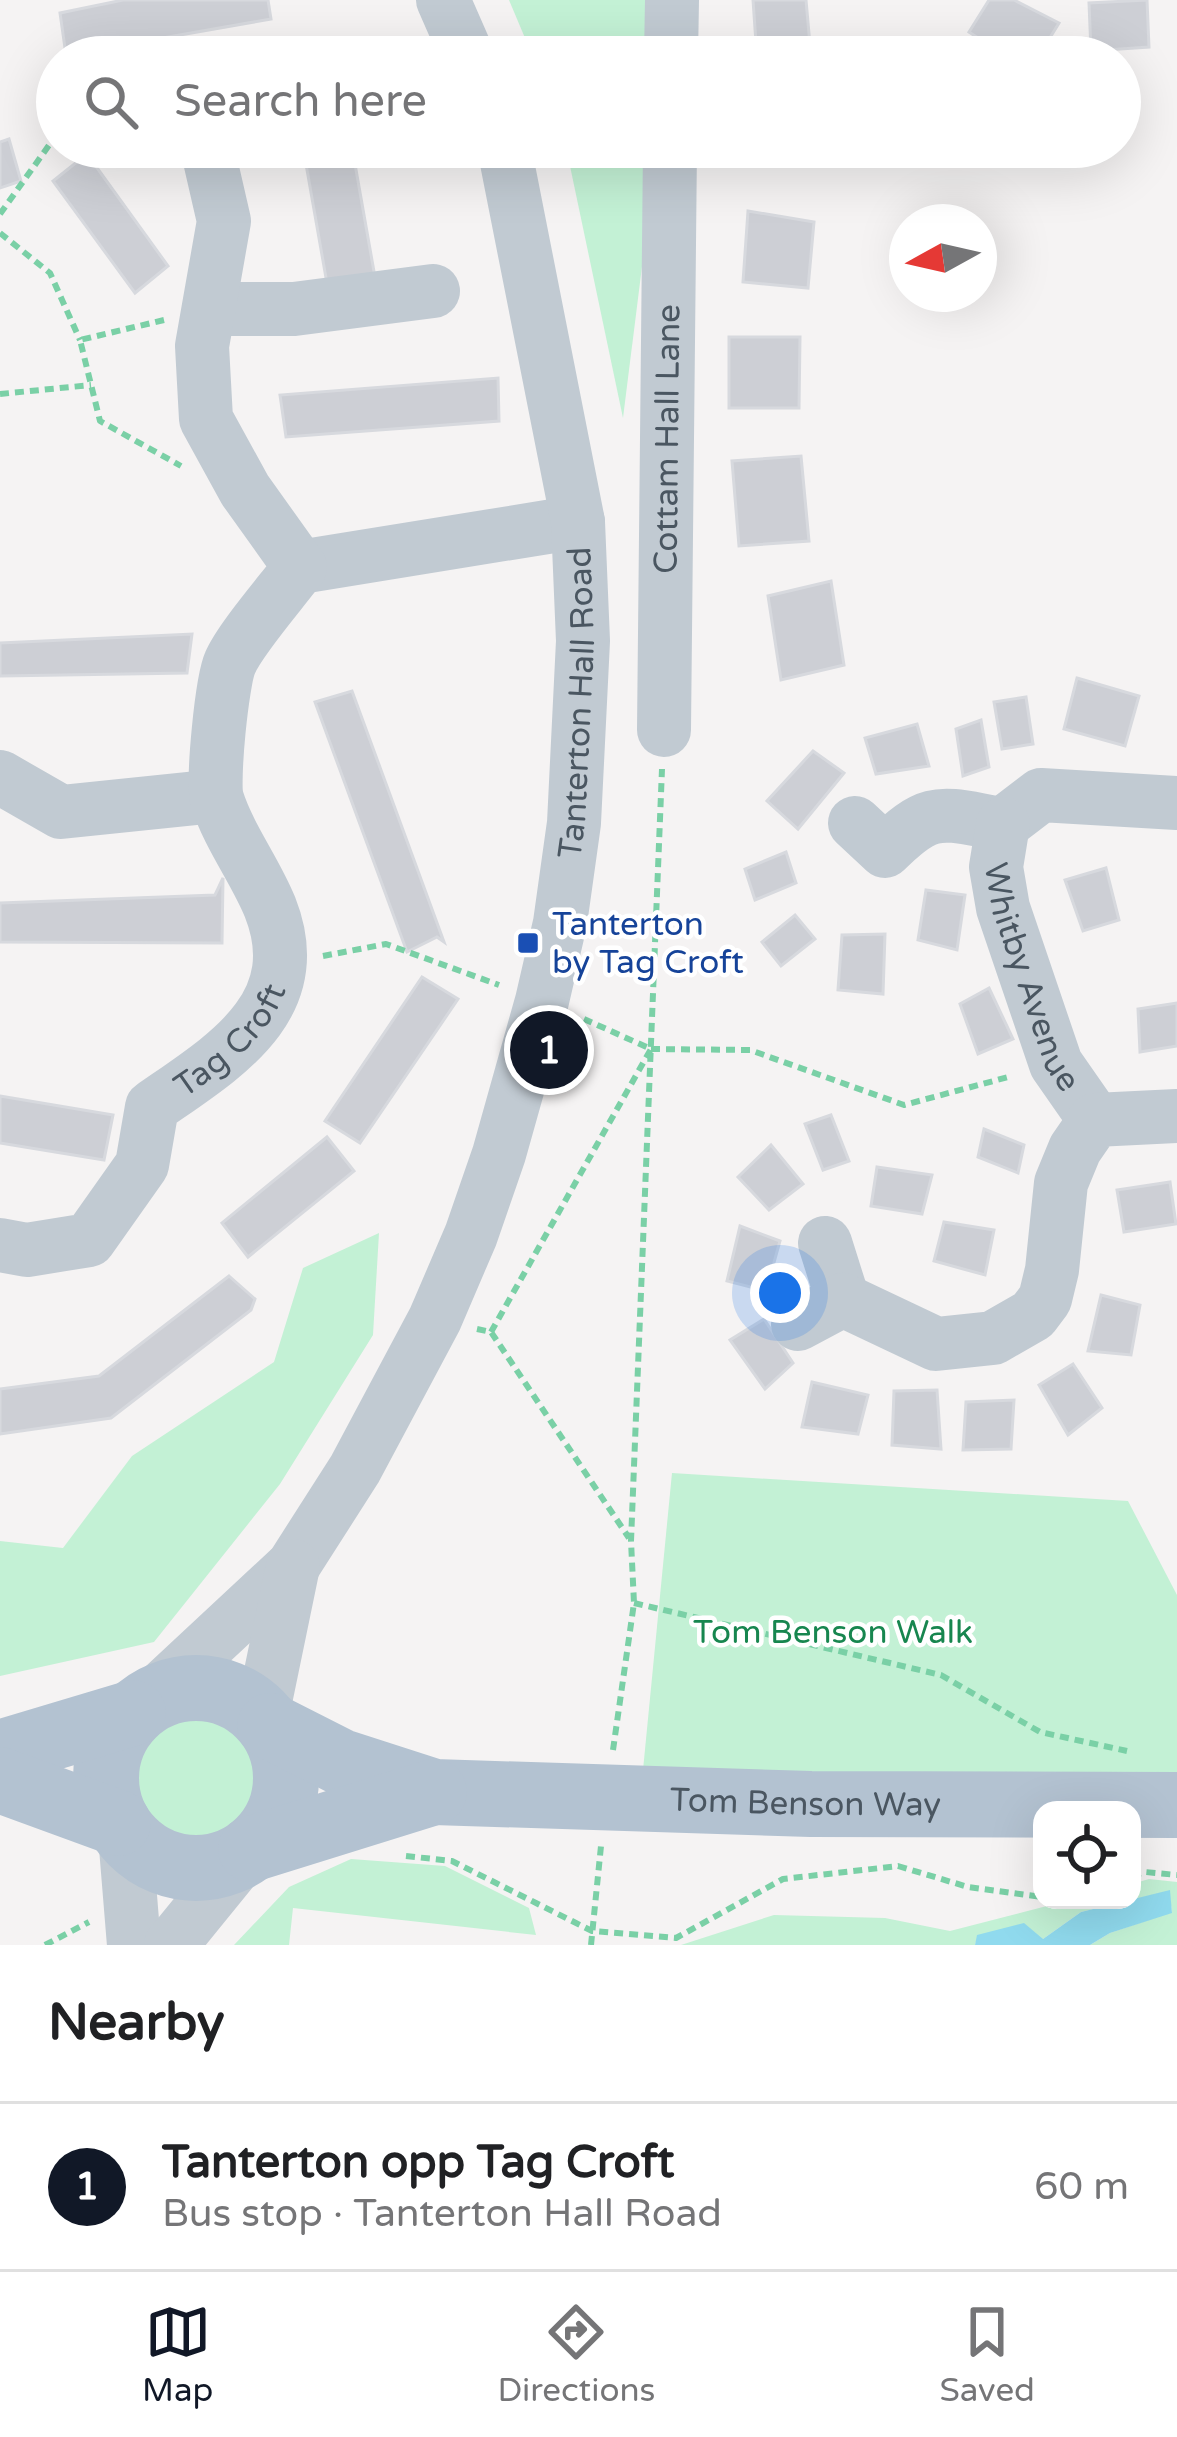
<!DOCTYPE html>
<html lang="en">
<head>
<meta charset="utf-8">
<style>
  :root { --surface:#fff; --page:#f2f2f2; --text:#202124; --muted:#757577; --line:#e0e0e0; --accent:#111827 }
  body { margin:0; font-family:"Varela Round",sans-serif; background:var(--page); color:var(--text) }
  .controls { position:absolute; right:36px; bottom:36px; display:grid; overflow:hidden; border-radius:24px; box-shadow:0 12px 48px #0002 }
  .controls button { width:108px; height:108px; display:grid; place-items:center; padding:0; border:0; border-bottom:3px solid var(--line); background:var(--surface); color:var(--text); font:60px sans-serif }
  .compass { position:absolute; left:889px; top:204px; width:108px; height:108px; border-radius:50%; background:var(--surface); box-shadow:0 12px 48px #0002; rotate:262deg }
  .you { position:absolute; left:780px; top:1293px; width:42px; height:42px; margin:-30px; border:9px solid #fff; border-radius:50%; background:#1a73e8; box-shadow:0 0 0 18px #1a73e833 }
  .badge { display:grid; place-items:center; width:78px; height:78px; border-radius:50%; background:var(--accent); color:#fff; font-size:39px; font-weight:700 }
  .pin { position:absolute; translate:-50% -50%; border:6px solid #fff; box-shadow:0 3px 12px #0006 }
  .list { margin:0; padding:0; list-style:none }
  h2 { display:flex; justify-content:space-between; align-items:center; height:156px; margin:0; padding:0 48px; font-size:51px }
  h2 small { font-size:39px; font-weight:400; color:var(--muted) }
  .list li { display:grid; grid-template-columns:78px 1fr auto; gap:36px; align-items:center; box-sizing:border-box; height:168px; padding:0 48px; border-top:3px solid var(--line) }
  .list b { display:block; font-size:45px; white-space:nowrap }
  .list p { margin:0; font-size:39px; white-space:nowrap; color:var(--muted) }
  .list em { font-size:39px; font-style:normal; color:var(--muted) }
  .icon { flex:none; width:66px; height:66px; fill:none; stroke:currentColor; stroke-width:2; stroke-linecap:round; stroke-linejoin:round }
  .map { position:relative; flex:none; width:1177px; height:1945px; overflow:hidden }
  .search { position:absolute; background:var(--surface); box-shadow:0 12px 48px #0002; left:36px; right:36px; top:36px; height:132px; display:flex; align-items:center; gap:30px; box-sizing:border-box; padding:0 42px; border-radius:66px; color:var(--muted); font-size:45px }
  .sheet { height:324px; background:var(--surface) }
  nav { display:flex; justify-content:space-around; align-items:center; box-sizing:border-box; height:168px; border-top:3px solid var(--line); background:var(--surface); font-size:33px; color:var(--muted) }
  nav a { display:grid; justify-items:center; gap:6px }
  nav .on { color:var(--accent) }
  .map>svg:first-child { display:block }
</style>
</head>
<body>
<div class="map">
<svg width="1177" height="1945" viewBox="0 0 1177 1945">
  <rect width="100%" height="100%" fill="#f5f3f3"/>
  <g fill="#c3f1d5">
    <polygon points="509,0 655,0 656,57 533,57"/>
    <polygon points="566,147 657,147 623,418"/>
    <polygon points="379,1233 373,1335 280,1484 154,1642 0,1676 0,1541 63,1548 132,1456 274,1362 303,1268"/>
    <polygon points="672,1473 1128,1501 1177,1595 1177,1787 643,1770"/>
    <circle cx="196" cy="1778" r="64"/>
    <polygon points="351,1859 445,1866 529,1908 536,1935 293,1908 289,1945 234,1945 289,1887"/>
    <polygon points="1149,1879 1177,1882 1177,1945 1090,1945 1110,1933 1172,1912 1169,1891 1132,1900 1132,1884"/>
    <polygon points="1070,1900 1131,1900 1081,1912 1043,1939 978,1935 975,1945 681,1945 774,1915 885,1918 950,1931"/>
  </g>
  <polygon fill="#90daee" points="1170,1890 1172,1913 1110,1933 1090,1945 975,1945 977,1935 1024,1923 1043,1939 1081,1912"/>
  <g fill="#cdcfd5" stroke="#d7d9de" stroke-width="3">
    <polygon points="123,0 268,0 271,19 66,55 60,13"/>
    <polygon points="753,0 806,0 811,56 757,57"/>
    <polygon points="989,0 1014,0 1059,23 1038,57 1007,57 969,32"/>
    <polygon points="1147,0 1149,47 1091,51 1089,3"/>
    <polygon points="9,139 21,181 0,188 0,142"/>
    <polygon points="303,147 352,147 376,283 329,295"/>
    <polygon points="762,147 810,147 810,158 763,165"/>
    <polygon points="87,154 168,266 135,293 53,181"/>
    <polygon points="748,211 814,222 808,288 743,282"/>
    <polygon points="729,337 800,337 799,408 729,408"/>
    <polygon points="498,378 499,421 286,437 280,395"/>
    <polygon points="801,456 809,541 739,546 732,461"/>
    <polygon points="831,581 844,665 781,680 768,596"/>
    <polygon points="192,634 187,673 0,676 0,643"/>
    <polygon points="1077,678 1139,696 1125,746 1064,729"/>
    <polygon points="352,691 444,942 437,937 407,952 315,702"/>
    <polygon points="1026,697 1033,744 1002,749 994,702"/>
    <polygon points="981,720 989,767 963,776 956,729"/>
    <polygon points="917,724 929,766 876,774 865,738"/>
    <polygon points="813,751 844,773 798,829 767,801"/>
    <polygon points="786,852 796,883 755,900 745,869"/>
    <polygon points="1106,868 1119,920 1083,931 1065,880"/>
    <polygon points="223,878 222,943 0,942 0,903 215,895"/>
    <polygon points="926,890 965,895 957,950 918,940"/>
    <polygon points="795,915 815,939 781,966 762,942"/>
    <polygon points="885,934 883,994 838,990 842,935"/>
    <polygon points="422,977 458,999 360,1143 325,1121"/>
    <polygon points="989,988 1013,1039 978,1054 960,1004"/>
    <polygon points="1177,1003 1177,1046 1140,1052 1138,1009"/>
    <polygon points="0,1096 113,1115 104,1160 0,1143"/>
    <polygon points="831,1115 849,1161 823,1170 805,1124"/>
    <polygon points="984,1129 1024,1145 1018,1173 978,1157"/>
    <polygon points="327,1137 354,1171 248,1257 222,1223"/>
    <polygon points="771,1145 803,1184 769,1210 738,1177"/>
    <polygon points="877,1167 932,1175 922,1214 871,1206"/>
    <polygon points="1170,1182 1176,1224 1124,1232 1117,1190"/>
    <polygon points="944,1222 994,1230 985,1275 934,1261"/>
    <polygon points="740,1226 780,1241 766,1291 727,1281"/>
    <polygon points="229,1276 255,1299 251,1310 111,1418 0,1434 0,1389 99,1376"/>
    <polygon points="1101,1295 1140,1305 1131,1355 1088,1351"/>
    <polygon points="764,1319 793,1363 765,1389 730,1340"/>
    <polygon points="1073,1364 1102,1408 1068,1435 1039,1385"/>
    <polygon points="812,1382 868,1395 858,1434 802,1427"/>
    <polygon points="937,1390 941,1449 892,1445 894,1391"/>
    <polygon points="1014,1400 1011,1449 963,1450 966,1402"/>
  </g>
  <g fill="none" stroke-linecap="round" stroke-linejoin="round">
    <g stroke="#7ad0a6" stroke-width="6" stroke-dasharray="9 6" stroke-linecap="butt">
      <polyline points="0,214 57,134"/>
      <polyline points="0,233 50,273 80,340"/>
      <polyline points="164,320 80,340 100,421 181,466"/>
      <polyline points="0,394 91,385"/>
      <polyline points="323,956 386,944 499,985"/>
      <polyline points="651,1049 750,1050 904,1105 1012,1076"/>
      <polyline points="477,1329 491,1332 629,1538"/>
      <polyline points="491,1332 651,1049 584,1019"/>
      <polyline points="634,1603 941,1675 1040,1732 1127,1751"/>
      <polyline points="613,1750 634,1603 631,1541 662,769"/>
      <polyline points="406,1856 452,1861 592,1931 676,1938 783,1879 898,1866 968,1887 1042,1897"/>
      <polyline points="1132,1876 1145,1872 1177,1875"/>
      <polyline points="45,1945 89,1922"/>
      <polyline points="591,1945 601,1846"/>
    </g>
    <g stroke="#c1cad2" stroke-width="54">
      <polyline points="443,0 468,57"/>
      <polyline points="671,57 672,0"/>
      <polyline points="209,309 294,309 433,291"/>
      <polyline points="300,567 578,522"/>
      <path id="s1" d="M 664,730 L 670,147"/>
      <polyline points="0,777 61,812 216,796"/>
      <path d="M 855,823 L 885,851 C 932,804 941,814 1003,824 L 1041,795 L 1177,803"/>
      <path id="s2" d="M 1003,824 L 996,867 L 1003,908 L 1056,1064 L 1095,1120"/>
      <polyline points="825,1243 843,1300"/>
      <path id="s3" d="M 0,1245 L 27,1250 L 89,1240 L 142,1165 L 152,1107 C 222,1058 310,1008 270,907 C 255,870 229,837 217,799 C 212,781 222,681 230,663 C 240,639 283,590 300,567 L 245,490 L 206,419 L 202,346 L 224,221 L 207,147"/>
      <polyline points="798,1324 843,1300 936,1344 993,1338 1033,1315 1045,1299 1052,1270 1061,1183 1075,1149 1095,1120 1177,1116"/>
      <path id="s4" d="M 147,1702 L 293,1566 L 355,1469 L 435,1319 L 471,1235 L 499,1154 L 542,1001 L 560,923 L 574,823 L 583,641 L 578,522 L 504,147"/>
      <polyline points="262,1716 293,1566"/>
      <polyline points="125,1835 134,1945"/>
      <polyline points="171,1945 245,1854"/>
    </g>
    <g stroke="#b3c2d1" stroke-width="66">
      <circle cx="196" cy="1778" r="90"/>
      <path id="s5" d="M 270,1726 L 341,1762 L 434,1792 L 811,1804 L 1177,1805"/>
      <polyline points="0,1753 133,1713"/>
      <polyline points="0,1780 118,1823"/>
      <polyline points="251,1849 434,1792"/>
    </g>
  </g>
  <rect fill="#1a4fb4" stroke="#fff" stroke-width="4.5" x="516" y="931" width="24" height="24" rx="6"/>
  <g text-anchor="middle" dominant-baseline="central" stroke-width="9" stroke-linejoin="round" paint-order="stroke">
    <g font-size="33" fill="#4a5661" stroke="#fff">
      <text stroke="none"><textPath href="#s1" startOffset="291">Cottam Hall Lane</textPath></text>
      <text stroke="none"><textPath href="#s4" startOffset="1122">Tanterton Hall Road</textPath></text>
      <text stroke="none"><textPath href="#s2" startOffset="159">Whitby Avenue</textPath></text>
      <text stroke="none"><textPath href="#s3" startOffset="345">Tag Croft</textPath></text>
      <text stroke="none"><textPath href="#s5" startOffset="549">Tom Benson Way</textPath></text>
    </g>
    <g font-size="33" fill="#164399" stroke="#fff" text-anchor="start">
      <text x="552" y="924">Tanterton<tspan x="552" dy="38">by Tag Croft</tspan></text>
    </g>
    <g font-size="33" fill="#17864f" stroke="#fff">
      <text x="833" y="1632">Tom Benson Walk</text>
    </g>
  </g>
</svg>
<div class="controls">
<button><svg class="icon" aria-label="locate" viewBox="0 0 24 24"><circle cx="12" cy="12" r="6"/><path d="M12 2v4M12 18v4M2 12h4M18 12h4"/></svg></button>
</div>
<svg class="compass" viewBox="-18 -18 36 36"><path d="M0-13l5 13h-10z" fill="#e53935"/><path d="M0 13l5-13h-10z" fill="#757577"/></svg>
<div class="you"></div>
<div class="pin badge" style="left:549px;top:1050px">1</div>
<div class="search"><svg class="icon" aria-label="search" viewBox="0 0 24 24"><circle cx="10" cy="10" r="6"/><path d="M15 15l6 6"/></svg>Search here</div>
</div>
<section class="sheet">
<h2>Nearby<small></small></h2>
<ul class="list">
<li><span class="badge">1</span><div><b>Tanterton opp Tag Croft</b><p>Bus stop · Tanterton Hall Road</p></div><em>60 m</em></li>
</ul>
</section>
<nav>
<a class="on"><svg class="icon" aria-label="map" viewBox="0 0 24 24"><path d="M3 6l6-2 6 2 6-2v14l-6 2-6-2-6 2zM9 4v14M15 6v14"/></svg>Map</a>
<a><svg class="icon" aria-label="directions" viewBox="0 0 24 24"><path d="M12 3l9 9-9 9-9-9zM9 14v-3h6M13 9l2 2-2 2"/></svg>Directions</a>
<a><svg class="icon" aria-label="saved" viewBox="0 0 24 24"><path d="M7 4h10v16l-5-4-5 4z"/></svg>Saved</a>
</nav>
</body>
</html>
